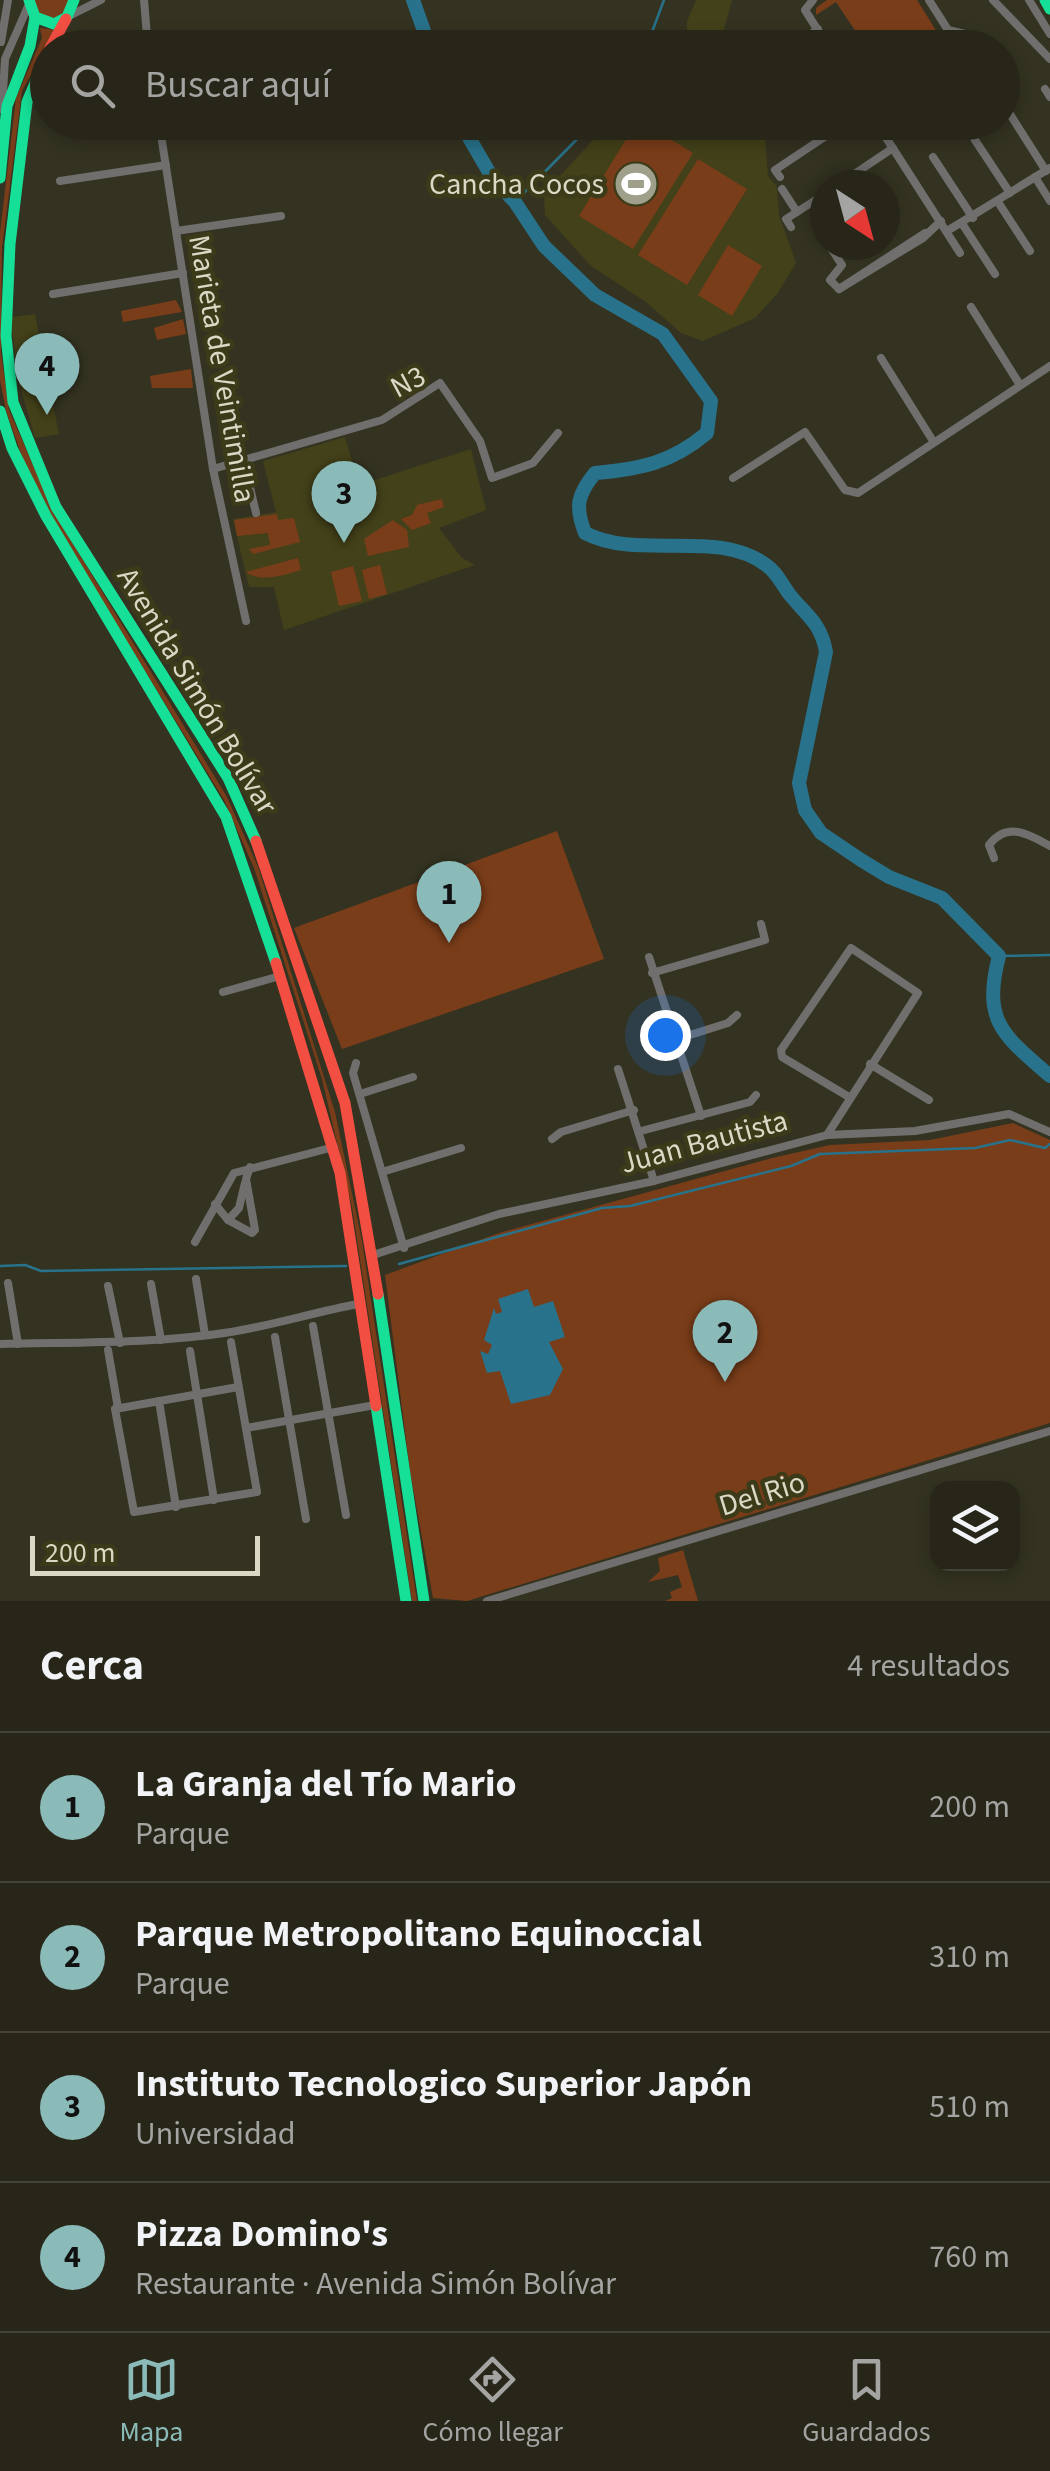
<!DOCTYPE html>
<html lang="es">
<head>
<meta charset="utf-8">
<style>
  :root { --surface:#272619; --page:#2f2e22; --text:#f1f3f6; --muted:#a4a5a2; --line:#434338; --accent:#8bbbb9 }
  body { margin:0; font-family:"Source Sans 3",sans-serif; background:var(--page); color:var(--text) }
  .controls { position:absolute; right:30px; bottom:30px; display:grid; overflow:hidden; border-radius:20px; box-shadow:0 5px 15px #0003 }
  .controls button { width:90px; height:90px; display:grid; place-items:center; padding:0; border:0; border-bottom:2px solid var(--line); background:var(--surface); color:var(--text); font:50px sans-serif }
  .compass { position:absolute; left:810px; top:170px; width:90px; height:90px; border-radius:50%; background:var(--surface); box-shadow:0 5px 15px #0003; rotate:144deg }
  .scale { position:absolute; left:30px; bottom:25px; width:230px; box-sizing:border-box; padding-left:10px; border:5px solid #d9d9c6; border-top:0; font-size:28px; line-height:35px; white-space:nowrap; color:#d9d9c6; -webkit-text-stroke:8px #3c3b19; paint-order:stroke }
  .you { position:absolute; left:665px; top:1035px; width:35px; height:35px; margin:-25px; border:8px solid #fff; border-radius:50%; background:#1a73e8; box-shadow:0 0 0 15px #1a73e833 }
  .badge { display:grid; place-items:center; width:65px; height:65px; border-radius:50%; background:var(--accent); color:#111; font-size:32px; font-weight:700 }
  .pin { position:absolute; translate:-50% -82px; filter:drop-shadow(0 2px 5px #0008) }
  .pin::after { content:''; position:absolute; top:52px; width:35px; height:30px; background:inherit; clip-path:polygon(0 0,100% 0,50% 100%) }
  .list { margin:0; padding:0; list-style:none }
  h2 { display:flex; justify-content:space-between; align-items:center; height:130px; margin:0; padding:0 40px; font-size:42px }
  h2 small { font-size:32px; font-weight:400; color:var(--muted) }
  .list li { display:grid; grid-template-columns:65px 1fr auto; gap:30px; align-items:center; box-sizing:border-box; height:150px; padding:0 40px; border-top:2px solid var(--line) }
  .list b { display:block; font-size:38px; white-space:nowrap }
  .list p { margin:0; font-size:32px; white-space:nowrap; color:var(--muted) }
  .list em { font-size:32px; font-style:normal; color:var(--muted) }
  .icon { flex:none; width:55px; height:55px; fill:none; stroke:currentColor; stroke-width:2; stroke-linecap:round; stroke-linejoin:round }
  .map { position:relative; flex:none; width:1050px; height:1601px; overflow:hidden }
  .search { position:absolute; background:var(--surface); box-shadow:0 5px 15px #0003; left:30px; right:30px; top:30px; height:110px; display:flex; align-items:center; gap:25px; box-sizing:border-box; padding:0 35px; border-radius:55px; color:var(--muted); font-size:38px }
  .sheet { height:730px; background:var(--surface) }
  nav { display:flex; justify-content:space-around; align-items:center; box-sizing:border-box; height:140px; border-top:2px solid var(--line); background:var(--surface); font-size:28px; color:var(--muted) }
  nav a { display:grid; justify-items:center; gap:5px }
  nav .on { color:var(--accent) }
  .map>svg:first-child { display:block }
</style>
</head>
<body>
<div class="map">
<svg width="1050" height="1601" viewBox="0 0 1050 1601">
  <rect width="100%" height="100%" fill="#343321"/>
  <g fill="#434119">
    <polygon points="696,0 732,0 719,47 686,47 687,22"/>
    <polygon points="745,122 754,123 765,139 768,176 777,187 779,215 796,263 777,294 755,318 703,341 681,333 646,302 591,266 545,215 544,193 609,123"/>
    <polygon points="35,314 59,434 35,438 19,382 12,330 12,317"/>
    <polygon points="345,437 359,485 471,449 486,510 439,528 461,557 475,565 284,630 274,587 249,587 233,519 276,512 263,461"/>
  </g>
  <g fill="#7a3d19">
    <polygon points="34,0 70,0 68,9 54,19 38,13"/>
    <polygon points="827,0 917,0 937,32 942,30 962,47 866,47 836,2 816,15 816,8"/>
    <polygon points="40,28 56,30 22,91 2,248 1,353 9,410 53,511 227,797 258,867 335,1112 362,1241 417,1601 412,1601 352,1207 322,1079 254,868 224,800 59,530 23,459 6,411 0,380 0,232 16,98 42,38"/>
    <polygon points="636,123 644,123 693,153 633,249 579,216"/>
    <polygon points="698,159 747,189 687,285 638,255"/>
    <polygon points="728,245 762,266 732,316 698,295"/>
    <polygon points="176,300 182,312 123,322 121,311"/>
    <polygon points="183,319 186,334 157,340 154,328"/>
    <polygon points="191,369 193,388 152,388 150,376"/>
    <polygon points="442,499 444,507 427,513 431,523 412,530 401,519 412,515 417,505"/>
    <polygon points="277,514 278,520 294,518 300,542 253,554 249,549 270,545 268,533 237,536 234,520"/>
    <polygon points="393,520 407,530 409,547 368,556 364,539"/>
    <path d="M 298,558 L 301,570 C 284,575 261,583 246,572 Z"/>
    <polygon points="380,565 387,594 369,599 362,570"/>
    <polygon points="353,566 362,601 339,606 331,572"/>
    <polygon points="557,831 604,959 342,1049 294,928"/>
    <polygon points="1013,1123 1050,1140 1050,1423 467,1601 433,1598 410,1471 385,1275 499,1233 772,1158 830,1145 930,1140"/>
    <polygon points="683,1550 698,1601 665,1601 672,1598 670,1592 682,1587 678,1575 648,1582 660,1571 658,1558"/>
  </g>
  <polygon fill="#28728b" points="528,1289 534,1307 553,1301 565,1337 549,1342 563,1369 550,1395 511,1404 500,1371 487,1373 480,1351 488,1354 492,1345 484,1340 494,1308 496,1314 502,1312 498,1299"/>
  <g fill="none" stroke-linecap="round" stroke-linejoin="round">
    <g stroke="#28728b" stroke-width="2.5">
      <polyline points="646,48 664,0"/>
      <polyline points="515,202 594,122"/>
      <polyline points="999,956 1050,955"/>
      <polyline points="399,1264 602,1208 630,1206 791,1166 820,1154 975,1148 1010,1140 1045,1148 1050,1144"/>
      <polyline points="0,1266 25,1265 41,1271 346,1266"/>
    </g>
    <g stroke="#28728b" stroke-width="14">
      <polyline points="413,0 430,48"/>
      <path d="M 460,122 L 493,179 L 515,202 L 544,246 L 595,295 L 663,334 L 711,401 L 707,433 C 671,463 641,469 595,473 C 577,495 575,507 585,533 C 638,561 718,528 766,565 C 777,572 782,585 790,595 C 807,616 821,623 826,652 L 799,783 L 805,810 L 821,833 L 861,860 L 889,877 L 942,898 L 999,956 C 982,1022 1003,1035 1050,1076"/>
    </g>
    <g stroke="#706f6e" stroke-width="8">
      <polyline points="144,0 148,48"/>
      <polyline points="813,0 805,10 829,48"/>
      <polyline points="929,0 948,30 965,34 976,48"/>
      <polyline points="993,0 1050,59"/>
      <polyline points="1029,0 1050,34"/>
      <polyline points="67,17 101,0"/>
      <polyline points="1,42 8,0"/>
      <polyline points="791,48 818,29"/>
      <polyline points="1045,89 1050,97"/>
      <polyline points="2,109 5,59 29,4"/>
      <polyline points="1008,111 1046,171"/>
      <polyline points="159,122 213,469 246,621"/>
      <polyline points="761,122 765,131"/>
      <polyline points="876,122 960,253"/>
      <polyline points="971,134 1010,193"/>
      <polyline points="933,157 973,218"/>
      <polyline points="780,177 775,170 847,122"/>
      <polyline points="1035,177 1050,201"/>
      <polyline points="60,181 166,165"/>
      <polyline points="838,185 893,148"/>
      <polyline points="782,189 797,212"/>
      <polyline points="998,202 1030,251"/>
      <polyline points="963,225 995,274"/>
      <polyline points="791,227 786,219 825,194"/>
      <polyline points="176,231 281,216"/>
      <polyline points="947,231 1050,168"/>
      <polyline points="821,233 825,238"/>
      <polyline points="829,245 842,265 830,280 839,289"/>
      <polyline points="839,289 923,238 941,221"/>
      <polyline points="839,289 925,233"/>
      <polyline points="53,294 183,273"/>
      <polyline points="971,307 1020,385"/>
      <polyline points="881,358 933,441"/>
      <polyline points="244,462 256,513"/>
      <polyline points="213,469 382,420 440,383 480,441 492,478 533,463 558,433"/>
      <polyline points="733,478 805,432 845,490 858,493 1050,366"/>
      <path d="M 994,858 L 989,845 C 1007,821 1029,834 1050,846"/>
      <polyline points="649,957 701,1116"/>
      <polyline points="652,973 765,940 761,924"/>
      <polyline points="223,992 280,976"/>
      <polyline points="674,1040 728,1023 737,1015"/>
      <polyline points="356,1063 353,1073 404,1248"/>
      <polyline points="870,1064 929,1100"/>
      <polyline points="618,1069 654,1181"/>
      <polyline points="360,1094 413,1077"/>
      <polyline points="641,1131 750,1102 756,1095"/>
      <polyline points="827,1135 918,993 851,948 781,1050 782,1057 849,1097"/>
      <polyline points="552,1139 561,1132 634,1110"/>
      <polyline points="382,1172 461,1148"/>
      <polyline points="215,1204 228,1220 252,1233 255,1230 246,1179 250,1167"/>
      <polyline points="228,1220 239,1208 245,1183"/>
      <polyline points="195,1242 234,1173 334,1147"/>
      <polyline points="373,1255 499,1214 654,1181 827,1135 915,1131 1009,1114 1050,1132"/>
      <polyline points="196,1279 205,1335"/>
      <polyline points="8,1283 18,1344"/>
      <polyline points="151,1284 161,1340"/>
      <polyline points="108,1286 120,1343"/>
      <polyline points="313,1326 346,1515"/>
      <polyline points="275,1337 306,1519"/>
      <polyline points="231,1342 257,1492 134,1512 115,1409 238,1387"/>
      <path d="M 0,1344 C 77,1342 154,1344 231,1332 C 274,1325 315,1312 358,1304"/>
      <polyline points="108,1350 118,1408"/>
      <polyline points="190,1351 214,1500"/>
      <polyline points="159,1401 176,1507"/>
      <polyline points="246,1428 375,1405"/>
      <polyline points="487,1601 1050,1431"/>
    </g>
    <g stroke="#16e098" stroke-width="11">
      <polyline points="29,0 35,17 54,24 67,17 74,0"/>
      <polyline points="1045,0 1050,9"/>
      <polyline points="48,53 27,102 10,244 6,336 13,402 56,507 228,778 256,841"/>
      <polyline points="0,178 7,106 30,46 35,17"/>
      <polyline points="0,411 12,448 46,516 226,817 276,963"/>
      <polyline points="378,1294 424,1601"/>
      <polyline points="376,1406 406,1601"/>
    </g>
    <g stroke="#f24e42" stroke-width="11">
      <polyline points="50,48 66,19"/>
      <polyline points="256,841 345,1103 378,1294"/>
      <polyline points="276,963 340,1173 376,1406"/>
    </g>
  </g>
  <defs>
    <symbol id="stadium-disc" viewBox="-11 -11 22 22"><circle r="9.5" fill="#9f9f8c" stroke="#3c3b19"/><path d="M0-5a6.5 5 0 1 0 0 10a6.5 5 0 1 0 0-10ZM-3.5-1.8h7v3.6h-7Z" fill="#fff"/></symbol>
  </defs>
  <g fill-rule="evenodd">
    <use href="#stadium-disc" x="611" y="159" width="50" height="50"/>
  </g>
  <g text-anchor="middle" dominant-baseline="central" stroke-width="9" stroke-linejoin="round" paint-order="stroke">
    <g font-size="30" fill="#d9d9c6" stroke="#3c3b19" text-anchor="end">
      <text x="604" y="184">Cancha Cocos</text>
    </g>
    <g font-size="30" fill="#d9d9c6" stroke="#3c3b19">
      <text transform="translate(222 369) rotate(80)">Marieta de Veintimilla</text>
      <text transform="translate(408 382) rotate(-28)">N3</text>
      <text transform="translate(197 691) rotate(59)">Avenida Simón Bolívar</text>
      <text transform="translate(704 1142) rotate(-15)">Juan Bautista</text>
      <text transform="translate(762 1494) rotate(-17)">Del Rio</text>
    </g>
  </g>
</svg>
<div class="controls">
<button><svg class="icon" aria-label="layers" viewBox="0 0 24 24"><path d="M12 4l9 5-9 5-9-5zM3 14l9 5 9-5"/></svg></button>
</div>
<svg class="compass" viewBox="-18 -18 36 36"><path d="M0-13l5 13h-10z" fill="#e53935"/><path d="M0 13l5-13h-10z" fill="#a4a5a2"/></svg>
<div class="scale">200 m</div>
<div class="you"></div>
<div class="pin badge" style="left:449px;top:943px">1</div>
<div class="pin badge" style="left:725px;top:1382px">2</div>
<div class="pin badge" style="left:344px;top:543px">3</div>
<div class="pin badge" style="left:47px;top:415px">4</div>
<div class="search"><svg class="icon" aria-label="search" viewBox="0 0 24 24"><circle cx="10" cy="10" r="6"/><path d="M15 15l6 6"/></svg>Buscar aquí</div>
</div>
<section class="sheet">
<h2>Cerca<small>4 resultados</small></h2>
<ul class="list">
<li><span class="badge">1</span><div><b>La Granja del Tío Mario</b><p>Parque</p></div><em>200 m</em></li>
<li><span class="badge">2</span><div><b>Parque Metropolitano Equinoccial</b><p>Parque</p></div><em>310 m</em></li>
<li><span class="badge">3</span><div><b>Instituto Tecnologico Superior Japón</b><p>Universidad</p></div><em>510 m</em></li>
<li><span class="badge">4</span><div><b>Pizza Domino's</b><p>Restaurante · Avenida Simón Bolívar</p></div><em>760 m</em></li>
</ul>
</section>
<nav>
<a class="on"><svg class="icon" aria-label="map" viewBox="0 0 24 24"><path d="M3 6l6-2 6 2 6-2v14l-6 2-6-2-6 2zM9 4v14M15 6v14"/></svg>Mapa</a>
<a><svg class="icon" aria-label="directions" viewBox="0 0 24 24"><path d="M12 3l9 9-9 9-9-9zM9 14v-3h6M13 9l2 2-2 2"/></svg>Cómo llegar</a>
<a><svg class="icon" aria-label="saved" viewBox="0 0 24 24"><path d="M7 4h10v16l-5-4-5 4z"/></svg>Guardados</a>
</nav>
</body>
</html>
